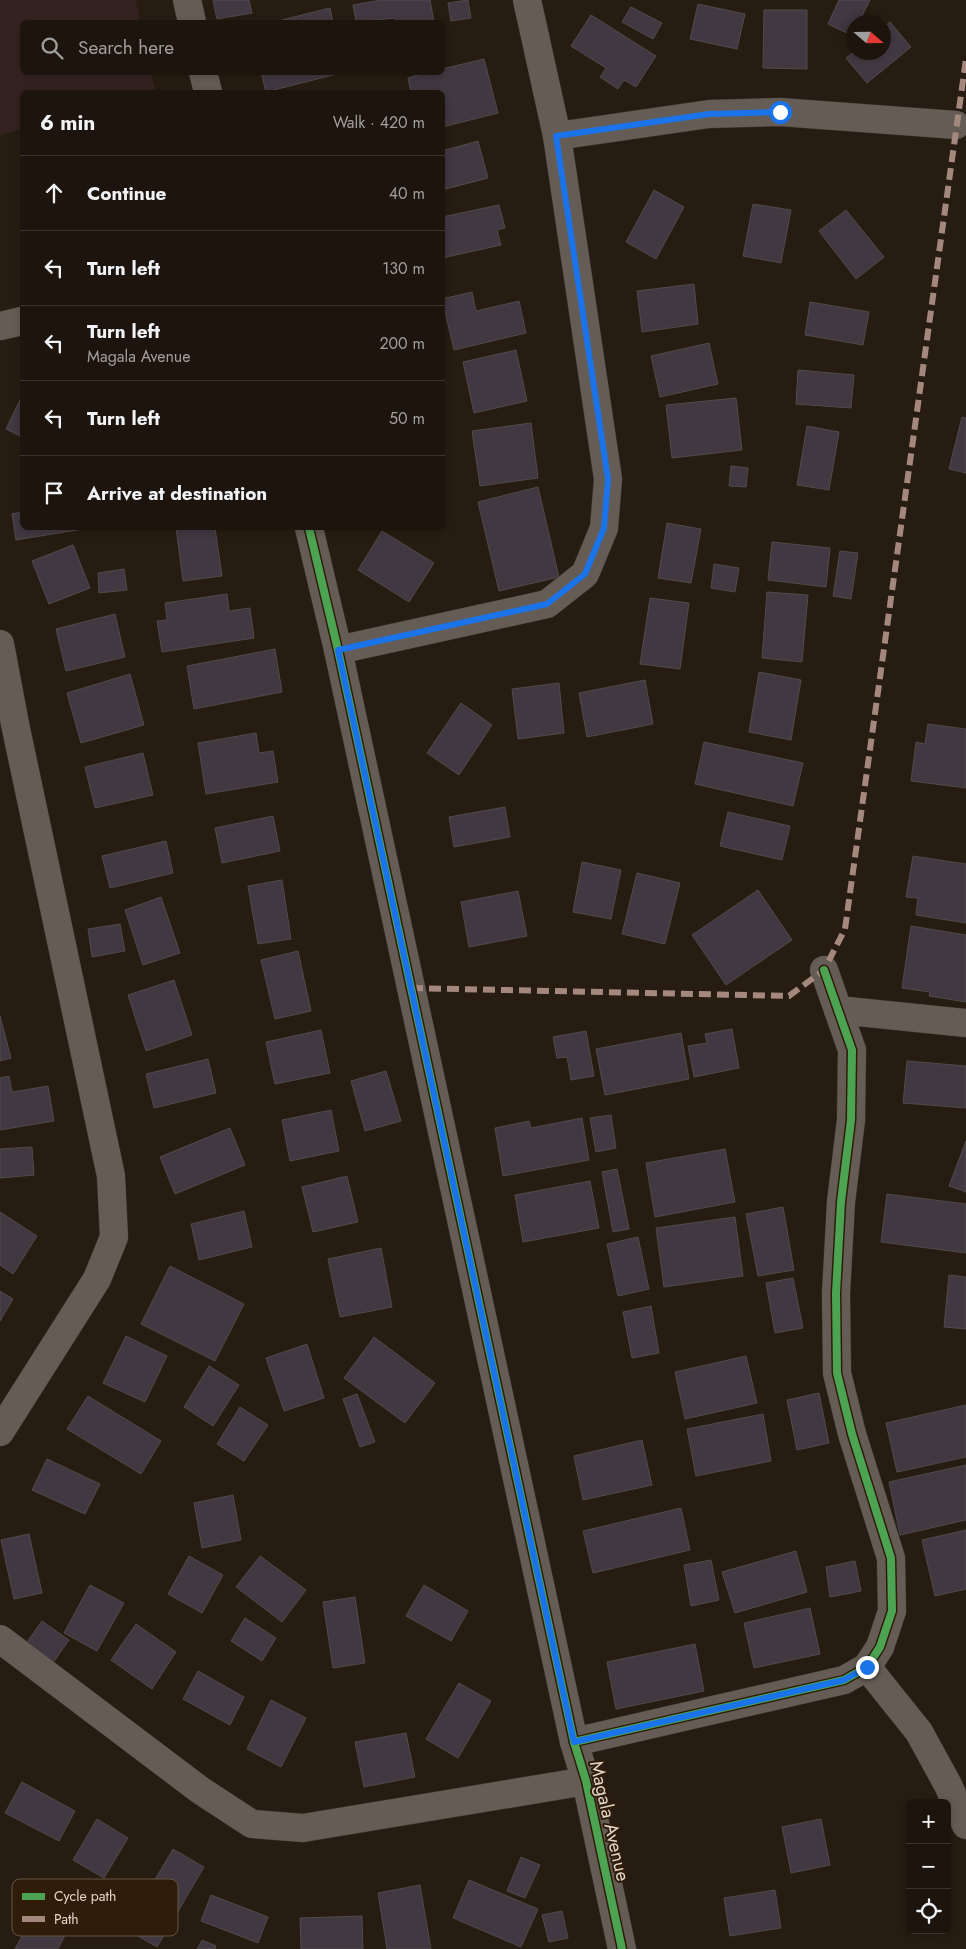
<!DOCTYPE html>
<html lang="en">
<head>
<meta charset="utf-8">
<style>
  :root { --surface:#1d150d; --page:#2a221b; --text:#f1f3f6; --muted:#a09f9d; --line:#3b342e }
  body { margin:0; font-family:Jost,sans-serif; background:var(--page); color:var(--text) }
  .controls { position:absolute; right:15px; bottom:15px; display:grid; overflow:hidden; border-radius:8px; box-shadow:0 2px 8px #0003 }
  .controls button { width:45px; height:45px; display:grid; place-items:center; padding:0; border:0; border-bottom:1px solid var(--line); background:var(--surface); color:var(--text); font:25px sans-serif }
  .compass { position:absolute; left:846px; top:15px; width:45px; height:45px; border-radius:50%; background:var(--surface); box-shadow:0 2px 8px #0003; rotate:110deg }
  .stop { position:absolute; width:15px; height:15px; margin:-11px; border:4px solid #1a73e8; border-radius:50%; background:#fff }
  .stop.end { background:#1a73e8; border-color:#fff; box-shadow:0 1px 5px #0008 }
  .list { margin:0; padding:0; list-style:none }
  h2 { display:flex; justify-content:space-between; align-items:center; height:65px; margin:0; padding:0 20px; font-size:21px }
  h2 small { font-size:16px; font-weight:400; color:var(--muted) }
  .list li { display:grid; grid-template-columns:32px 1fr auto; gap:15px; align-items:center; box-sizing:border-box; height:75px; padding:0 20px; border-top:1px solid var(--line) }
  .list b { display:block; font-size:19px; white-space:nowrap }
  .list p { margin:0; font-size:16px; white-space:nowrap; color:var(--muted) }
  .list em { font-size:16px; font-style:normal; color:var(--muted) }
  .icon { flex:none; width:28px; height:28px; fill:none; stroke:currentColor; stroke-width:2; stroke-linecap:round; stroke-linejoin:round }
  .map { position:relative; flex:none; width:966px; height:1949px; overflow:hidden }
  .search { position:absolute; background:var(--surface); box-shadow:0 2px 8px #0003; left:20px; top:20px; width:425px; height:55px; display:flex; align-items:center; gap:12px; box-sizing:border-box; padding:0 18px; border-radius:8px; color:var(--muted); font-size:19px }
  .panel { position:absolute; background:var(--surface); box-shadow:0 2px 8px #0003; left:20px; top:90px; width:425px; height:440px; border-radius:8px }
  .map>svg:first-child { display:block }
</style>
</head>
<body>
<div class="map">
<svg width="966" height="1949" viewBox="0 0 966 1949">
  <rect width="100%" height="100%" fill="#271c11"/>
  <polygon fill="#342220" points="0,0 136,0 140,22 22,22 22,72 151,73 155,92 22,92 22,129 0,135"/>
  <g fill="#413841" stroke="#504b4b">
    <polygon points="213,0 249,0 252,13 217,19"/>
    <polygon points="382,0 430,0 434,22 396,22 395,18 356,22 353,5"/>
    <polygon points="468,0 471,18 451,21 448,3"/>
    <polygon points="839,0 870,0 859,22 854,22 853,36 828,24"/>
    <polygon points="698,4 745,14 737,49 690,39"/>
    <polygon points="631,7 662,23 653,39 622,22"/>
    <polygon points="330,8 333,22 274,22"/>
    <polygon points="764,10 807,10 807,69 763,68"/>
    <polygon points="591,15 656,56 636,87 624,80 618,89 600,77 606,68 571,46"/>
    <polygon points="890,22 911,47 867,83 846,58 854,52 884,52 884,27"/>
    <polygon points="484,59 498,113 442,127 442,92 411,92 408,78 429,72 442,72 442,69"/>
    <polygon points="261,72 345,72 266,92"/>
    <polygon points="478,141 488,178 442,190 442,151"/>
    <polygon points="654,190 684,207 656,259 626,242"/>
    <polygon points="753,204 791,210 781,263 743,256"/>
    <polygon points="499,205 505,228 497,230 501,245 442,258 442,217"/>
    <polygon points="846,210 884,257 856,279 819,231"/>
    <polygon points="694,284 698,324 642,332 637,291"/>
    <polygon points="472,292 476,311 519,301 526,333 454,350 442,299"/>
    <polygon points="810,302 869,312 863,345 805,335"/>
    <polygon points="709,343 718,384 660,397 651,356"/>
    <polygon points="516,350 527,401 474,413 463,362"/>
    <polygon points="798,370 854,375 851,408 796,404"/>
    <polygon points="22,396 22,437 6,429"/>
    <polygon points="736,398 742,450 672,458 666,405"/>
    <polygon points="962,417 966,418 966,473 949,469"/>
    <polygon points="531,423 538,478 480,486 472,431"/>
    <polygon points="807,426 839,432 829,490 797,485"/>
    <polygon points="731,466 748,468 746,487 729,486"/>
    <polygon points="538,487 559,577 499,591 478,502"/>
    <polygon points="22,512 22,528 89,528 16,540 12,514"/>
    <polygon points="667,523 701,529 691,583 658,578"/>
    <polygon points="176,528 215,528 222,576 183,581"/>
    <polygon points="382,531 434,563 409,602 358,570"/>
    <polygon points="772,542 830,548 826,587 768,580"/>
    <polygon points="73,545 90,588 49,604 32,561"/>
    <polygon points="840,551 858,553 851,599 833,596"/>
    <polygon points="714,564 739,568 735,592 711,588"/>
    <polygon points="124,569 127,590 99,593 98,573"/>
    <polygon points="767,592 808,595 802,662 762,658"/>
    <polygon points="227,594 229,611 250,608 254,638 162,652 157,621 167,620 165,603"/>
    <polygon points="650,598 689,603 680,669 640,664"/>
    <polygon points="115,614 125,657 66,671 56,629"/>
    <polygon points="275,649 282,692 194,709 187,666"/>
    <polygon points="759,672 801,680 791,740 749,732"/>
    <polygon points="130,674 144,725 81,743 67,693"/>
    <polygon points="645,680 653,724 587,737 579,693"/>
    <polygon points="559,683 564,733 518,739 512,689"/>
    <polygon points="461,703 492,725 459,775 427,753"/>
    <polygon points="928,724 966,729 966,788 911,781 916,742 925,744"/>
    <polygon points="256,733 259,753 273,751 278,782 206,794 198,743"/>
    <polygon points="704,742 803,763 793,806 695,784"/>
    <polygon points="143,753 153,795 95,808 85,767"/>
    <polygon points="505,807 510,837 454,847 449,817"/>
    <polygon points="728,812 790,826 782,860 720,846"/>
    <polygon points="273,816 280,851 222,863 215,828"/>
    <polygon points="166,841 173,873 110,888 102,856"/>
    <polygon points="913,856 966,864 966,923 916,915 918,898 906,897"/>
    <polygon points="582,862 621,870 611,919 573,912"/>
    <polygon points="637,873 680,883 665,944 622,934"/>
    <polygon points="282,880 291,939 258,944 248,886"/>
    <polygon points="758,890 792,940 726,985 692,935"/>
    <polygon points="518,891 527,936 469,947 461,902"/>
    <polygon points="161,897 180,953 143,965 125,910"/>
    <polygon points="120,924 125,951 92,957 88,929"/>
    <polygon points="911,926 966,935 966,1002 929,996 930,992 902,988"/>
    <polygon points="298,951 311,1011 275,1019 261,960"/>
    <polygon points="174,980 192,1035 146,1051 128,995"/>
    <polygon points="0,1016 11,1058 0,1061"/>
    <polygon points="732,1029 739,1068 694,1077 688,1046 707,1043 705,1034"/>
    <polygon points="321,1030 330,1073 275,1084 266,1042"/>
    <polygon points="586,1031 594,1076 571,1080 567,1057 557,1058 553,1037"/>
    <polygon points="681,1033 689,1079 605,1095 596,1049"/>
    <polygon points="208,1059 216,1093 154,1108 146,1074"/>
    <polygon points="907,1061 966,1066 966,1108 903,1103"/>
    <polygon points="386,1071 401,1121 365,1131 351,1081"/>
    <polygon points="9,1076 12,1092 48,1086 54,1121 0,1130 0,1078"/>
    <polygon points="331,1110 339,1151 290,1161 282,1120"/>
    <polygon points="611,1115 616,1148 596,1152 590,1118"/>
    <polygon points="582,1118 589,1160 503,1176 495,1128 529,1121 531,1128"/>
    <polygon points="230,1128 245,1165 175,1194 160,1157"/>
    <polygon points="966,1141 966,1192 949,1186"/>
    <polygon points="32,1147 34,1175 0,1178 0,1149"/>
    <polygon points="725,1149 735,1202 655,1217 646,1163"/>
    <polygon points="617,1169 629,1229 613,1232 602,1172"/>
    <polygon points="347,1176 358,1222 313,1232 302,1187"/>
    <polygon points="590,1181 599,1228 523,1242 515,1195"/>
    <polygon points="887,1194 966,1204 966,1253 881,1242"/>
    <polygon points="783,1207 794,1270 758,1276 746,1214"/>
    <polygon points="244,1211 252,1247 199,1260 191,1224"/>
    <polygon points="0,1212 37,1236 13,1274 0,1265"/>
    <polygon points="735,1217 743,1276 664,1287 656,1228"/>
    <polygon points="638,1237 649,1289 618,1296 607,1244"/>
    <polygon points="381,1248 392,1307 340,1317 328,1259"/>
    <polygon points="170,1266 244,1304 215,1361 141,1324"/>
    <polygon points="949,1275 966,1277 966,1329 944,1327"/>
    <polygon points="793,1278 803,1328 775,1333 766,1283"/>
    <polygon points="0,1291 13,1299 0,1321"/>
    <polygon points="651,1306 659,1353 632,1358 623,1312"/>
    <polygon points="126,1336 167,1356 145,1402 103,1383"/>
    <polygon points="374,1337 435,1383 405,1423 344,1378"/>
    <polygon points="307,1344 324,1398 284,1411 266,1358"/>
    <polygon points="746,1356 757,1403 685,1419 675,1372"/>
    <polygon points="209,1366 239,1385 213,1426 184,1407"/>
    <polygon points="819,1393 829,1443 797,1450 787,1400"/>
    <polygon points="357,1394 375,1442 360,1447 343,1399"/>
    <polygon points="88,1396 161,1441 141,1474 67,1429"/>
    <polygon points="966,1405 966,1457 897,1472 886,1423"/>
    <polygon points="240,1407 268,1425 244,1461 217,1444"/>
    <polygon points="763,1414 771,1461 696,1476 687,1429"/>
    <polygon points="642,1440 652,1485 583,1500 574,1456"/>
    <polygon points="47,1459 100,1484 85,1514 32,1490"/>
    <polygon points="966,1465 966,1520 900,1535 889,1482"/>
    <polygon points="233,1495 241,1540 202,1548 194,1503"/>
    <polygon points="681,1508 690,1550 593,1573 583,1531"/>
    <polygon points="966,1530 966,1589 935,1596 922,1540"/>
    <polygon points="29,1534 42,1593 14,1599 1,1540"/>
    <polygon points="796,1551 807,1592 735,1613 722,1572"/>
    <polygon points="189,1556 223,1575 202,1613 168,1594"/>
    <polygon points="260,1556 306,1590 282,1622 236,1587"/>
    <polygon points="711,1560 719,1600 691,1606 684,1565"/>
    <polygon points="855,1561 861,1591 830,1597 826,1567"/>
    <polygon points="90,1585 124,1603 97,1651 64,1633"/>
    <polygon points="424,1585 468,1611 451,1641 406,1616"/>
    <polygon points="355,1597 365,1663 333,1668 323,1602"/>
    <polygon points="810,1608 820,1654 754,1668 744,1623"/>
    <polygon points="245,1618 276,1638 262,1661 231,1641"/>
    <polygon points="42,1621 69,1640 45,1674 18,1655"/>
    <polygon points="136,1624 176,1652 152,1689 111,1660"/>
    <polygon points="695,1644 704,1691 616,1709 607,1662"/>
    <polygon points="198,1671 244,1697 230,1725 183,1699"/>
    <polygon points="459,1683 491,1701 458,1758 426,1739"/>
    <polygon points="271,1700 306,1718 281,1767 247,1749"/>
    <polygon points="406,1733 415,1777 364,1787 355,1742"/>
    <polygon points="22,1782 75,1811 59,1841 5,1813"/>
    <polygon points="97,1819 128,1838 104,1878 73,1860"/>
    <polygon points="821,1819 830,1865 791,1873 782,1827"/>
    <polygon points="173,1849 204,1867 157,1947 126,1929"/>
    <polygon points="521,1857 540,1865 525,1898 507,1891"/>
    <polygon points="469,1880 538,1909 521,1947 453,1918"/>
    <polygon points="420,1885 431,1949 387,1949 378,1893"/>
    <polygon points="775,1890 781,1928 730,1936 724,1898"/>
    <polygon points="211,1895 268,1917 258,1943 201,1921"/>
    <polygon points="562,1911 568,1938 549,1942 542,1915"/>
    <polygon points="362,1916 363,1949 301,1949 300,1918"/>
    <polygon points="32,1918 65,1935 58,1949 15,1949"/>
    <polygon points="202,1940 216,1946 215,1949 197,1949"/>
  </g>
  <g fill="none" stroke-linecap="round" stroke-linejoin="round">
    <defs>
      <g id="street">
        <polyline points="187,0 192,22"/>
        <polyline points="203,72 208,92"/>
        <polyline points="557,136 709,114 780,112 956,125"/>
        <polyline points="0,326 22,321"/>
        <polyline points="309,528 338,650 574,1742 586,1781 622,1949"/>
        <polyline points="0,644 15,724 111,1176 114,1237 97,1279 0,1432"/>
        <polyline points="338,650 547,604 585,574 604,528 608,479 557,136 527,0"/>
        <polyline points="838,1010 966,1023"/>
        <polyline points="0,1639 200,1790 252,1824 303,1828 586,1781"/>
        <polyline points="867,1667 919,1732 948,1785 966,1825"/>
        <polyline points="574,1742 844,1680 867,1667 880,1647 892,1611 891,1558 852,1434 837,1373 836,1293 841,1202 851,1120 852,1050 824,970"/>
      </g>
    </defs>
    <use href="#street" stroke="#3e352e" stroke-width="29"/>
    <use href="#street" stroke="#655d55" stroke-width="28"/>
    <polyline stroke="#a5887d" stroke-width="6" stroke-dasharray="12 6" stroke-linecap="butt" points="411,988 789,996 824,970 845,929 966,59"/>
    <defs>
      <g id="cycleway">
        <polyline points="309,528 338,650 574,1742 586,1781 622,1949"/>
        <polyline points="574,1742 844,1680 867,1667 880,1647 892,1611 891,1558 852,1434 837,1373 836,1293 841,1202 851,1120 852,1050 824,970"/>
      </g>
    </defs>
    <use href="#cycleway" stroke="#2f1d09" stroke-width="11"/>
    <use href="#cycleway" stroke="#4ca352" stroke-width="8"/>
  </g>
  <g fill="none" stroke-linecap="round" stroke-linejoin="round">
    <polyline stroke="#1a73e8" stroke-width="6" points="780,112 709,114 556,136 608,479 604,528 585,574 547,604 338,650 574,1742 844,1680 867,1667"/>
  </g>
  <g text-anchor="middle" dominant-baseline="central" stroke-width="4" stroke-linejoin="round" paint-order="stroke">
    <g font-size="19" fill="#e2d5ca" stroke="#2f1d09">
      <text transform="translate(610 1821) rotate(77)">Magala Avenue</text>
    </g>
  </g>
  <rect x="12" y="1879" width="166" height="57" rx="8" fill="#2f1d09" stroke="#655443" stroke-width="1"/>
  <rect x="22" y="1893" width="23" height="7" fill="#4ca352"/>
  <rect x="22" y="1916" width="23" height="6" fill="#a5887d"/>
  <g font-size="14" fill="#e2d5ca">
    <text x="54" y="1901">Cycle path</text>
    <text x="54" y="1924">Path</text>
  </g>
</svg>
<div class="controls">
<button>+</button>
<button>−</button>
<button><svg class="icon" aria-label="locate" viewBox="0 0 24 24"><circle cx="12" cy="12" r="6"/><path d="M12 2v4M12 18v4M2 12h4M18 12h4"/></svg></button>
</div>
<svg class="compass" viewBox="-18 -18 36 36"><path d="M0-13l5 13h-10z" fill="#e53935"/><path d="M0 13l5-13h-10z" fill="#a09f9d"/></svg>
<div class="stop" style="left:780px;top:112px"></div>
<div class="stop end" style="left:867px;top:1667px"></div>
<div class="search"><svg class="icon" aria-label="search" viewBox="0 0 24 24"><circle cx="10" cy="10" r="6"/><path d="M15 15l6 6"/></svg>Search here</div>
<section class="panel">
<h2>6 min<small>Walk · 420 m</small></h2>
<ul class="list">
<li><svg class="icon" aria-label="ahead" viewBox="0 0 24 24"><path d="M12 20V5M6 11l6-6 6 6"/></svg><div><b>Continue</b></div><em>40 m</em></li>
<li><svg class="icon" aria-label="left" viewBox="0 0 24 24"><path d="M17 20v-9H6M10 6l-5 5 5 5"/></svg><div><b>Turn left</b></div><em>130 m</em></li>
<li><svg class="icon" aria-label="left" viewBox="0 0 24 24"><path d="M17 20v-9H6M10 6l-5 5 5 5"/></svg><div><b>Turn left</b><p>Magala Avenue</p></div><em>200 m</em></li>
<li><svg class="icon" aria-label="left" viewBox="0 0 24 24"><path d="M17 20v-9H6M10 6l-5 5 5 5"/></svg><div><b>Turn left</b></div><em>50 m</em></li>
<li><svg class="icon" aria-label="arrive" viewBox="0 0 24 24"><path d="M6 21V4h12l-3 4 3 4H6"/></svg><div><b>Arrive at destination</b></div></li>
</ul>
</section>
</div>
</body>
</html>
